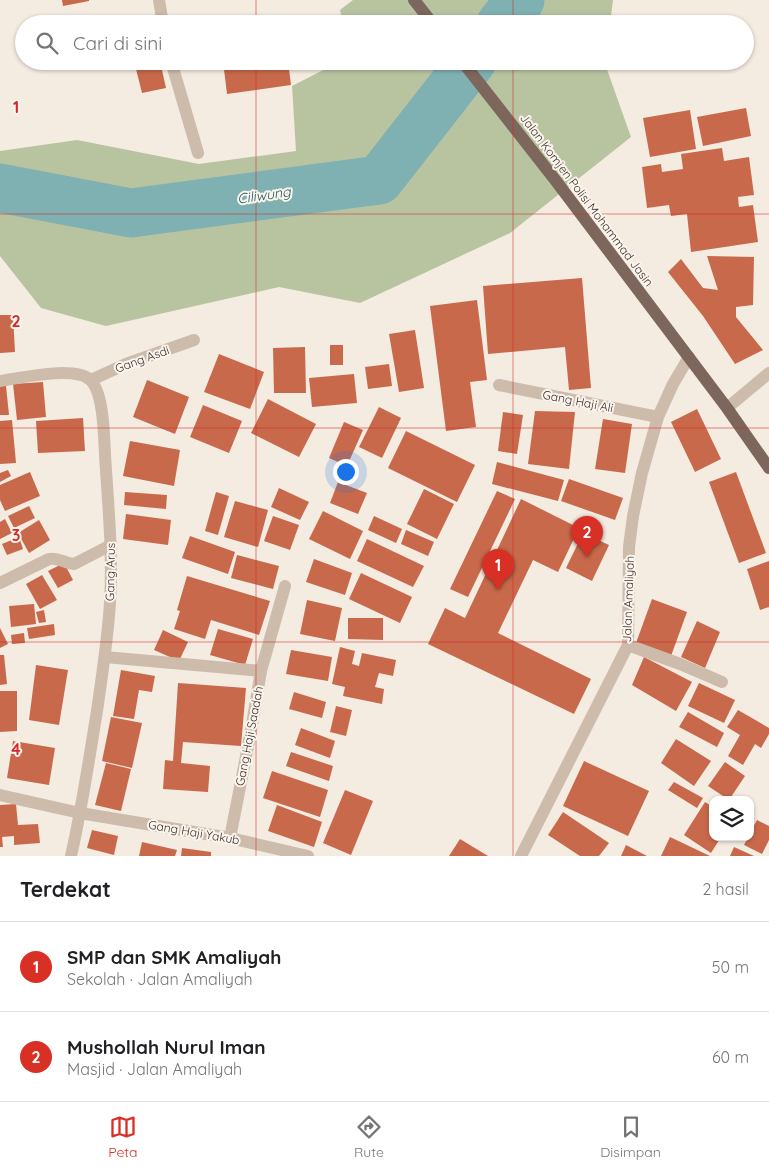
<!DOCTYPE html>
<html lang="id">
<head>
<meta charset="utf-8">
<style>
  :root { --surface:#fff; --page:#f2f2f2; --text:#202124; --muted:#757577; --line:#e0e0e0; --accent:#d93025 }
  body { margin:0; font-family:Quicksand,sans-serif; background:var(--page); color:var(--text) }
  .controls { position:absolute; right:15px; bottom:15px; display:grid; overflow:hidden; border-radius:10px; box-shadow:0 1px 4px #0004 }
  .controls button { width:45px; height:45px; display:grid; place-items:center; padding:0; border:0; border-bottom:1px solid var(--line); background:var(--surface); color:var(--text); font:25px sans-serif }
  .you { position:absolute; left:345px; top:471px; width:18px; height:18px; margin:-12px; border:4px solid #fff; border-radius:50%; background:#1a73e8; box-shadow:0 0 0 8px #1a73e833 }
  .badge { display:grid; place-items:center; width:32px; height:32px; border-radius:50%; background:var(--accent); color:#fff; font-size:16px; font-weight:700 }
  .pin { position:absolute; translate:-50% -41px; filter:drop-shadow(0 1px 2px #0008) }
  .pin::after { content:''; position:absolute; top:26px; width:18px; height:15px; background:inherit; clip-path:polygon(0 0,100% 0,50% 100%) }
  .list { margin:0; padding:0; list-style:none }
  h2 { display:flex; justify-content:space-between; align-items:center; height:65px; margin:0; padding:0 20px; font-size:21px }
  h2 small { font-size:16px; font-weight:400; color:var(--muted) }
  .list li { display:grid; grid-template-columns:32px 1fr auto; gap:15px; align-items:center; box-sizing:border-box; height:90px; padding:0 20px; border-top:1px solid var(--line) }
  .list b { display:block; font-size:19px; white-space:nowrap }
  .list p { margin:0; font-size:16px; white-space:nowrap; color:var(--muted) }
  .list em { font-size:16px; font-style:normal; color:var(--muted) }
  .icon { flex:none; width:28px; height:28px; fill:none; stroke:currentColor; stroke-width:2; stroke-linecap:round; stroke-linejoin:round }
  .map { position:relative; flex:none; width:769px; height:856px; overflow:hidden }
  .search { position:absolute; background:var(--surface); box-shadow:0 1px 4px #0004; left:15px; right:15px; top:15px; height:55px; display:flex; align-items:center; gap:12px; box-sizing:border-box; padding:0 18px; border-radius:28px; color:var(--muted); font-size:19px }
  .sheet { height:245px; background:var(--surface) }
  nav { display:flex; justify-content:space-around; align-items:center; box-sizing:border-box; height:70px; border-top:1px solid var(--line); background:var(--surface); font-size:14px; color:var(--muted) }
  nav a { display:grid; justify-items:center; gap:2px }
  nav .on { color:var(--accent) }
  .map>svg:first-child { display:block }
</style>
</head>
<body>
<div class="map">
<svg width="769" height="856" viewBox="0 0 769 856">
  <rect width="100%" height="100%" fill="#f4ebe1"/>
  <g fill="#b8c4a0">
    <polygon points="353,0 613,0 610,24 343,24 340,10"/>
    <polygon points="341,61 604,61 631,137 510,233 360,303 279,287 106,326 41,308 0,256 0,151 77,140 199,164 296,151 292,86"/>
  </g>
  <g fill="none" stroke-linecap="round" stroke-linejoin="round">
    <g stroke="#7fb0b2" stroke-width="49">
      <polyline points="501,24 520,0"/>
      <polyline points="0,188 131,213 379,180 472,61"/>
    </g>
  </g>
  <g fill="#c8694b">
    <polygon points="62,0 89,0 89,1 63,6"/>
    <polygon points="134,61 160,61 166,88 142,93"/>
    <polygon points="223,61 288,61 291,85 227,94"/>
    <polygon points="746,108 751,136 703,146 697,117"/>
    <polygon points="690,110 696,149 650,157 643,118"/>
    <polygon points="722,148 724,161 749,157 754,195 738,197 739,207 753,205 758,242 691,252 687,214 671,216 669,205 647,208 642,167 661,164 662,172 683,169 681,154"/>
    <polygon points="707,256 754,257 753,305 736,307 736,317 763,350 735,364 703,316 668,272 681,259 703,288 718,290"/>
    <polygon points="582,278 591,388 569,390 565,347 488,354 483,286"/>
    <polygon points="477,300 487,380 470,382 476,427 446,431 430,306"/>
    <polygon points="0,315 13,315 15,352 0,353"/>
    <polygon points="415,330 424,388 399,392 389,334"/>
    <rect x="330" y="345" width="13" height="20"/>
    <polygon points="305,347 306,393 274,393 273,348"/>
    <polygon points="219,354 264,372 250,409 204,392"/>
    <polygon points="389,364 392,386 368,389 365,367"/>
    <polygon points="354,374 357,403 312,407 309,378"/>
    <polygon points="147,380 189,397 175,434 133,417"/>
    <polygon points="43,382 46,417 17,420 13,384"/>
    <polygon points="0,386 6,386 9,415 0,415"/>
    <polygon points="268,399 316,424 299,457 251,433"/>
    <polygon points="203,405 242,421 229,453 190,437"/>
    <polygon points="379,407 401,418 382,458 359,447"/>
    <polygon points="697,409 721,459 695,472 671,422"/>
    <polygon points="535,411 575,412 569,469 528,464"/>
    <polygon points="503,412 523,415 517,454 498,451"/>
    <polygon points="83,418 85,451 38,453 36,421"/>
    <polygon points="603,419 632,424 625,473 595,469"/>
    <polygon points="12,420 16,463 0,464 0,421"/>
    <polygon points="344,422 363,430 347,466 329,458"/>
    <polygon points="406,431 475,465 457,502 388,468"/>
    <polygon points="130,441 180,450 174,486 123,476"/>
    <polygon points="497,462 564,480 558,501 492,484"/>
    <polygon points="8,470 11,476 0,482 0,473"/>
    <polygon points="30,472 40,496 5,511 0,500 0,485"/>
    <polygon points="736,472 766,553 739,563 709,482"/>
    <polygon points="569,479 623,498 615,520 561,501"/>
    <polygon points="338,482 367,493 358,514 330,503"/>
    <polygon points="279,488 309,502 300,520 271,507"/>
    <polygon points="424,489 454,504 437,539 407,524"/>
    <polygon points="497,491 515,499 468,597 450,589"/>
    <polygon points="125,492 167,495 166,509 124,505"/>
    <polygon points="216,492 229,496 218,535 205,531"/>
    <polygon points="521,499 579,528 558,572 533,560 498,633 591,679 574,714 428,644 445,608 465,618"/>
    <polygon points="235,501 268,510 258,547 224,537"/>
    <polygon points="29,506 35,518 14,528 8,516"/>
    <polygon points="323,511 363,531 350,559 309,539"/>
    <polygon points="126,514 171,520 168,545 123,539"/>
    <polygon points="273,516 299,525 290,550 264,541"/>
    <polygon points="374,516 402,529 396,543 368,530"/>
    <polygon points="5,519 12,533 0,539 0,522"/>
    <polygon points="39,520 50,540 29,553 18,533"/>
    <polygon points="406,530 434,542 428,556 401,544"/>
    <polygon points="583,533 609,545 592,581 566,568"/>
    <polygon points="190,536 235,552 228,574 182,558"/>
    <polygon points="19,537 23,549 7,555 2,544"/>
    <polygon points="367,539 424,566 413,587 357,561"/>
    <polygon points="237,555 279,566 273,589 231,578"/>
    <polygon points="314,559 352,573 345,595 306,582"/>
    <polygon points="769,561 769,607 760,610 747,569"/>
    <polygon points="64,563 73,580 58,588 48,571"/>
    <polygon points="361,573 412,597 400,623 349,599"/>
    <polygon points="42,575 57,600 40,609 26,584"/>
    <polygon points="187,576 270,601 259,635 211,620 205,639 174,629 180,611 177,610"/>
    <polygon points="652,599 687,612 671,656 636,643"/>
    <polygon points="307,600 342,608 335,641 300,634"/>
    <polygon points="34,604 36,624 11,627 9,606"/>
    <polygon points="44,610 46,622 39,623 36,612"/>
    <polygon points="348,618 383,618 383,640 348,639"/>
    <polygon points="697,621 720,632 705,668 681,657"/>
    <polygon points="54,624 55,635 29,639 27,628"/>
    <polygon points="0,628 8,644 0,648"/>
    <polygon points="218,629 253,639 245,665 210,655"/>
    <polygon points="163,630 188,642 179,661 154,650"/>
    <polygon points="24,633 25,643 12,644 11,635"/>
    <polygon points="340,647 355,651 352,664 359,666 362,653 396,660 393,676 379,673 375,687 384,689 382,704 343,696 345,687 332,684"/>
    <polygon points="291,650 332,657 328,681 286,674"/>
    <polygon points="0,655 4,655 7,684 0,685"/>
    <polygon points="644,657 692,682 676,711 632,685"/>
    <polygon points="36,665 68,670 59,725 29,720"/>
    <polygon points="121,670 155,676 152,692 139,690 134,719 113,716"/>
    <polygon points="178,683 246,688 241,746 183,742 181,763 210,766 208,792 163,789 165,760 173,761"/>
    <polygon points="699,683 735,700 724,723 688,706"/>
    <polygon points="0,691 17,691 17,731 0,732"/>
    <polygon points="294,692 326,702 322,718 289,709"/>
    <polygon points="336,706 352,710 346,736 330,732"/>
    <polygon points="738,710 769,728 769,734 761,748 755,744 743,765 728,756 740,735 727,727"/>
    <polygon points="688,712 724,733 717,747 679,727"/>
    <polygon points="111,717 142,723 132,768 102,761"/>
    <polygon points="301,728 335,741 330,758 295,745"/>
    <polygon points="676,739 711,761 694,786 661,763"/>
    <polygon points="13,741 55,748 49,785 7,778"/>
    <polygon points="291,752 333,766 329,781 286,766"/>
    <polygon points="584,761 649,791 628,836 563,806"/>
    <polygon points="725,762 745,776 729,800 708,786"/>
    <polygon points="106,763 131,769 121,811 95,805"/>
    <polygon points="272,771 328,790 320,817 263,798"/>
    <polygon points="674,782 703,798 697,808 668,790"/>
    <polygon points="345,790 373,801 351,855 323,843"/>
    <polygon points="705,802 713,807 713,837 721,837 711,853 684,835"/>
    <polygon points="16,804 18,825 38,824 40,843 14,845 14,836 2,837 3,847 0,847 0,805"/>
    <polygon points="277,805 322,822 314,847 268,831"/>
    <polygon points="563,812 609,843 599,856 580,856 548,835"/>
    <polygon points="757,820 769,826 769,840 762,854 744,845 748,837 750,837 750,833"/>
    <polygon points="92,830 118,836 114,855 87,848"/>
    <polygon points="670,837 710,856 661,856"/>
    <polygon points="460,839 488,856 449,856"/>
    <polygon points="142,842 177,850 175,856 139,856"/>
    <polygon points="626,845 647,856 621,856"/>
    <polygon points="734,847 754,856 730,856"/>
    <polygon points="182,848 211,852 211,856 181,856"/>
  </g>
  <g fill="none" stroke-linecap="round" stroke-linejoin="round">
    <g stroke="#cdbbac" stroke-width="12">
      <polyline points="159,0 163,24"/>
      <polyline points="171,61 198,153"/>
      <polyline points="91,380 126,364 194,340"/>
      <path d="M 0,381 C 20,378 73,366 89,379 C 104,390 104,437 105,455 C 108,504 113,553 110,602 C 108,638 102,675 97,711 C 89,759 82,808 71,856"/>
      <polyline points="499,385 658,417"/>
      <polyline points="727,408 769,373"/>
      <path d="M 0,583 L 49,559 C 58,557 64,563 74,564 L 111,545"/>
      <polyline points="628,645 680,664 722,682"/>
      <polyline points="105,657 261,671"/>
      <polyline points="0,795 80,813 230,838 308,856"/>
      <polyline points="230,838 250,736 261,671 285,586"/>
      <polyline points="521,856 628,645 629,547 633,516 642,473 658,417 673,384 689,357"/>
    </g>
    <g stroke="#7d675c" stroke-width="12">
      <polyline points="414,0 433,24"/>
      <polyline points="462,61 556,181 727,408 769,468"/>
    </g>
  </g>
  <path fill="none" stroke="#d62828" stroke-width="1" stroke-opacity="0.55" d="M 256,0 L 256,24M 513,0 L 513,24M 256,61 L 256,856M 513,61 L 513,856M 0,214 L 769,214M 0,428 L 769,428M 0,642 L 769,642"/>
  <g text-anchor="middle" dominant-baseline="central" stroke-width="4" stroke-linejoin="round" paint-order="stroke">
    <g font-size="12" fill="#3b302b" stroke="#fbf5ee">
      <text transform="translate(587 200) rotate(53)">Jalan Komjen Polisi Mohammad Jasin</text>
      <text transform="translate(142 359) rotate(-20)">Gang Asdi</text>
      <text transform="translate(578 401) rotate(11)">Gang Haji Ali</text>
      <text transform="translate(110 572) rotate(-89)">Gang Arus</text>
      <text transform="translate(628 599) rotate(-88)">Jalan Amaliyah</text>
      <text transform="translate(249 736) rotate(-79)">Gang Haji Saadah</text>
      <text transform="translate(194 832) rotate(10)">Gang Haji Yakub</text>
    </g>
    <g font-size="14" font-style="italic" fill="#1f5a5e" stroke="#fbf5ee">
      <text transform="translate(264 195) rotate(-8)">Ciliwung</text>
    </g>
  </g>
  <g font-size="16" text-anchor="middle" font-weight="bold" fill="#d62828" stroke="#fbf5ee" stroke-width="4" stroke-linejoin="round" paint-order="stroke">
    <text x="16" y="113">1</text>
    <text x="16" y="327">2</text>
    <text x="16" y="541">3</text>
    <text x="16" y="755">4</text>
  </g>
</svg>
<div class="controls">
<button><svg class="icon" aria-label="layers" viewBox="0 0 24 24"><path d="M12 4l9 5-9 5-9-5zM3 14l9 5 9-5"/></svg></button>
</div>
<div class="you"></div>
<div class="pin badge" style="left:498px;top:590px">1</div>
<div class="pin badge" style="left:587px;top:557px">2</div>
<div class="search"><svg class="icon" aria-label="search" viewBox="0 0 24 24"><circle cx="10" cy="10" r="6"/><path d="M15 15l6 6"/></svg>Cari di sini</div>
</div>
<section class="sheet">
<h2>Terdekat<small>2 hasil</small></h2>
<ul class="list">
<li><span class="badge">1</span><div><b>SMP dan SMK Amaliyah</b><p>Sekolah · Jalan Amaliyah</p></div><em>50 m</em></li>
<li><span class="badge">2</span><div><b>Mushollah Nurul Iman</b><p>Masjid · Jalan Amaliyah</p></div><em>60 m</em></li>
</ul>
</section>
<nav>
<a class="on"><svg class="icon" aria-label="map" viewBox="0 0 24 24"><path d="M3 6l6-2 6 2 6-2v14l-6 2-6-2-6 2zM9 4v14M15 6v14"/></svg>Peta</a>
<a><svg class="icon" aria-label="directions" viewBox="0 0 24 24"><path d="M12 3l9 9-9 9-9-9zM9 14v-3h6M13 9l2 2-2 2"/></svg>Rute</a>
<a><svg class="icon" aria-label="saved" viewBox="0 0 24 24"><path d="M7 4h10v16l-5-4-5 4z"/></svg>Disimpan</a>
</nav>
</body>
</html>
